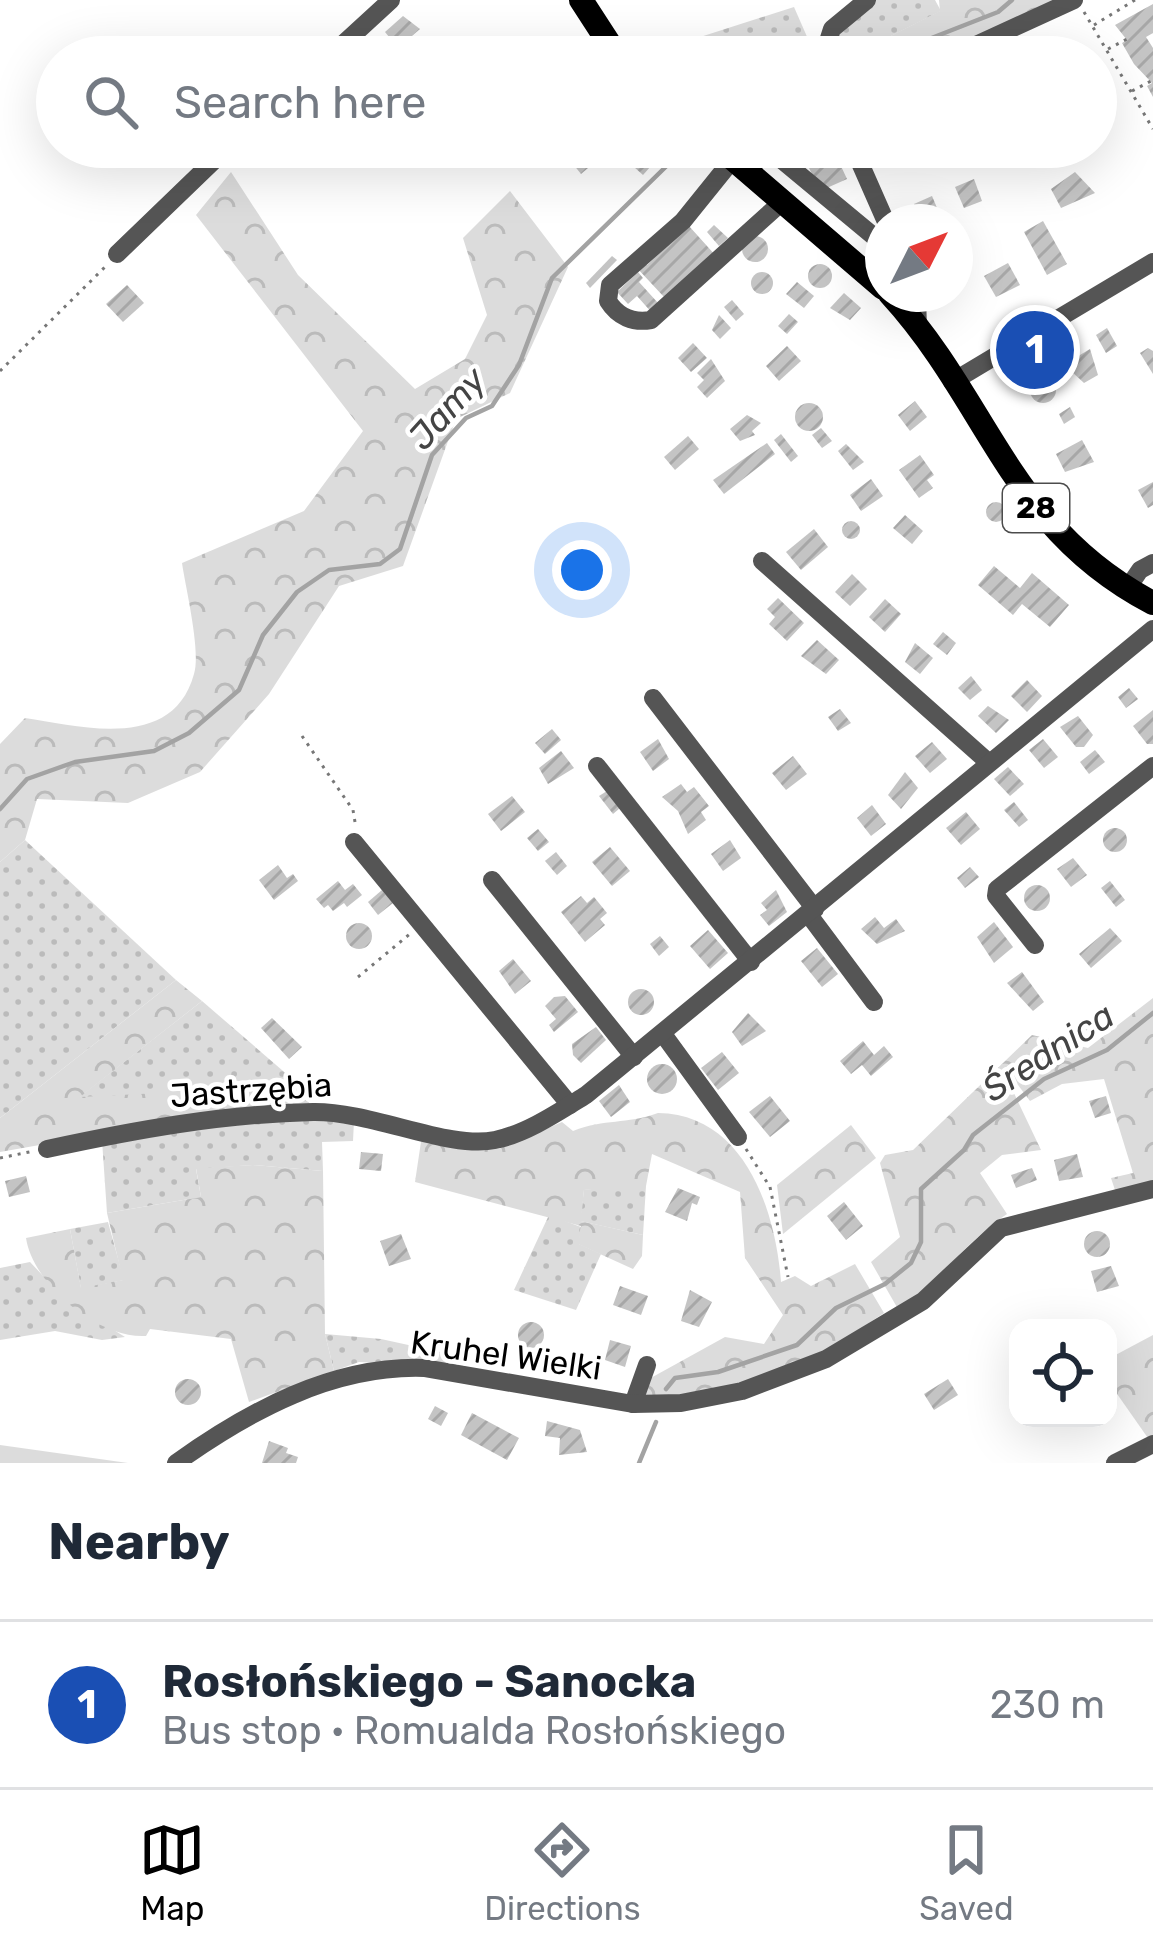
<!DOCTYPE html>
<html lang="en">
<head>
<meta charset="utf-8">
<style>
  :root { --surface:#fff; --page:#f6f6f7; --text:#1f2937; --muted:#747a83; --line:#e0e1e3; --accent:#000 }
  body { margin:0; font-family:Rubik,sans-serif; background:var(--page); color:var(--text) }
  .controls { position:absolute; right:36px; bottom:36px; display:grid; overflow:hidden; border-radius:24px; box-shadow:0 12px 48px #0002 }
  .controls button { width:108px; height:108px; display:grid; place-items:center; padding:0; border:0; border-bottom:3px solid var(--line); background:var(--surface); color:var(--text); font:60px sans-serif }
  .compass { position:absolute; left:865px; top:204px; width:108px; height:108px; border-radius:50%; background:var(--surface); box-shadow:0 12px 48px #0002; rotate:48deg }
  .you { position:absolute; left:582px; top:570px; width:42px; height:42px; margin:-30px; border:9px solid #fff; border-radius:50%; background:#1a73e8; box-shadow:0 0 0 18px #1a73e833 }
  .badge { display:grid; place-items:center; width:78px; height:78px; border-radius:50%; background:var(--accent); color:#fff; font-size:39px; font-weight:700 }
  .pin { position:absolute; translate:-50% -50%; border:6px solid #fff; box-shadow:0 3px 12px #0006 }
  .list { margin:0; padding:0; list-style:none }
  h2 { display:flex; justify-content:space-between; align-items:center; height:156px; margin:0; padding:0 48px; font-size:51px }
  h2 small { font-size:39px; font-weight:400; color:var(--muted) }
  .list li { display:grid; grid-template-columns:78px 1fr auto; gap:36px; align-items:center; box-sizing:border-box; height:168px; padding:0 48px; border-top:3px solid var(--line) }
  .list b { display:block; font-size:45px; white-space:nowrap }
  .list p { margin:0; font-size:39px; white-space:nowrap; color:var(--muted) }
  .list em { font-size:39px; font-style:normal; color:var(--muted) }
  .icon { flex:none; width:66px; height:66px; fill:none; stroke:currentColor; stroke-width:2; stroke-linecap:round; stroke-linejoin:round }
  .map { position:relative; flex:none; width:1153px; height:1463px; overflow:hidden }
  .search { position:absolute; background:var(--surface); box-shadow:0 12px 48px #0002; left:36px; right:36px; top:36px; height:132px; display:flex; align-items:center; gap:30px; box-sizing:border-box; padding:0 42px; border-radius:66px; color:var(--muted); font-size:45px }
  .sheet { height:324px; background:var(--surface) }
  nav { display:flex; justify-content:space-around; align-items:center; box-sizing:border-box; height:168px; border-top:3px solid var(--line); background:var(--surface); font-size:33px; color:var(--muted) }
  nav a { display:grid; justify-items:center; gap:6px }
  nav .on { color:var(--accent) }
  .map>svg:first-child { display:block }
</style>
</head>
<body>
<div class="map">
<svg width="1153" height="1463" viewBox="0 0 1153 1463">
  <defs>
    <pattern id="grass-dots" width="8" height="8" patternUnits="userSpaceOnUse" patternTransform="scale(3)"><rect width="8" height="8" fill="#dcdcdc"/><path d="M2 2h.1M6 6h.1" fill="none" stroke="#bbb" stroke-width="1.8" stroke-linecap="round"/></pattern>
    <pattern id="forest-crowns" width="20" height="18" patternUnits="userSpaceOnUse" patternTransform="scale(3)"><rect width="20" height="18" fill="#dcdcdc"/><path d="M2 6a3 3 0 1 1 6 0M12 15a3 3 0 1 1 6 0" fill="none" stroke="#bbb"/></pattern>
    <pattern id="building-hatch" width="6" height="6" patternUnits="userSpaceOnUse" patternTransform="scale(3)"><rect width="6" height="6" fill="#c4c4c4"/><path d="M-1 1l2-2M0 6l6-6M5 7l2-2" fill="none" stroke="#a7a7a7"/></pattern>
  </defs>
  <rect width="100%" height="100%" fill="#fff"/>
  <g fill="url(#grass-dots)">
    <polygon points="876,0 935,0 941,11 849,57 827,57 829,45"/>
    <polygon points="794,7 808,39 804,57 664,57 653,44 666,48"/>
    <polygon points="25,840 176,980 0,1118 0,862"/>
    <polygon points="202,1001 297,1083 311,1106 221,1113 78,1098"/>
    <polygon points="335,1119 354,1121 353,1141 322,1142 323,1171 253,1165 196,1169 201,1197 107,1213 102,1140 232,1122"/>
    <polygon points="637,1183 646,1186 643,1235 580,1221 584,1190"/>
    <polygon points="549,1215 581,1227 579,1244 601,1254 576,1310 514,1290"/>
    <polygon points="108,1222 124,1280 81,1289 70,1229"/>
    <polygon points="30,1262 66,1300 125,1337 102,1340 55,1331 0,1340 0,1268"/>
    <polygon points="325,1334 381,1339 454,1355 452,1366 359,1362 334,1371"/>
  </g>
  <g fill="url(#forest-crowns)">
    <polygon points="939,0 1062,0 940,57 849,57 940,11"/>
    <path d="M 231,172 L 298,275 L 415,389 L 465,359 L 487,315 L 463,238 L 510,191 L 568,267 L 510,393 L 456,419 L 403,566 L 339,586 L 269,694 L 200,772 L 128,803 L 37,799 L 25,840 L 0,862 L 0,744 L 25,718 C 82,727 173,751 194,674 C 201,651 186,590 182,563 L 304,511 L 363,431 L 196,215 Z"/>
    <polygon points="176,980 202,1001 80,1097 200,1091 221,1113 0,1152 0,1118"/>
    <path d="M 1153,998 L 1153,1183 L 1116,1193 L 1111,1178 L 1133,1173 L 1104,1079 L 1062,1084 L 1030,1101 L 1018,1085 L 1012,1089 L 1041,1150 L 1002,1155 L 980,1173 L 1007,1214 C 966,1241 939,1282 898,1309 L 871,1262 L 900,1237 L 880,1163 L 885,1155 L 913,1150 L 1032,1035 L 1088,1048 Z"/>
    <path d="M 658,1113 C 745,1114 776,1212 781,1282 L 795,1276 L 811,1286 L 855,1264 L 884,1313 L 802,1367 L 678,1399 L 645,1400 L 629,1390 L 725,1337 L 764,1344 L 783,1315 L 745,1258 L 740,1192 L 652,1154 L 646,1186 L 584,1190 L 581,1221 L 643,1235 L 642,1256 L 633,1269 L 578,1244 L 581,1226 L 415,1182 L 422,1135 L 499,1149 L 562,1122 L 573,1131 C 606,1118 625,1125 658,1113 Z"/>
    <polygon points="851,1125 876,1158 783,1234 777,1185"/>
    <path d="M 253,1165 L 323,1171 L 325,1334 L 334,1371 L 249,1402 L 231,1339 L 150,1329 L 146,1336 C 99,1339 33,1285 26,1238 L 70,1229 L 81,1288 L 123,1280 L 107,1213 L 201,1197 L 196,1168 Z"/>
    <polygon points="1153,1335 1153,1440 1150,1441 1108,1381 1108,1359"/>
    <polygon points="0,1445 128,1463 0,1463"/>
  </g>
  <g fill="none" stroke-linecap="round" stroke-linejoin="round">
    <g stroke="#a3a3a3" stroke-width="4.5">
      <polyline points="883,57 998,12 1012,0"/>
      <polyline points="0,809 27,779 75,762 154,751 189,733 239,690 263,635 297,592 329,570 380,564 400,549 432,455 466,418 492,406 519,365 552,278 686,147"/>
      <polyline points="666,1389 675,1378 718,1372 797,1345 836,1308 885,1284 911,1263 921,1242 921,1189 964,1150 973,1135 1044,1079 1107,1050 1153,1013"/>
      <polyline points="639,1463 656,1422"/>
    </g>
  </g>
  <g fill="url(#building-hatch)">
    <polygon points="1153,4 1153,33 1146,37 1153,48 1153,97 1147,86 1152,83 1134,64 1122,43 1127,40 1115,25"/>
    <polygon points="403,16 420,29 398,48 385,32"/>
    <polygon points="799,147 832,147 847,179 820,191"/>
    <polygon points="573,149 588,168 581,174 566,155"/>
    <polygon points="642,158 651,166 643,175 634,167"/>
    <polygon points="1075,172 1095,193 1061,208 1051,189"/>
    <polygon points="974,179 982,201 964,208 955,187"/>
    <polygon points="932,196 940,215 921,222 914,204"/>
    <polygon points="1043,221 1067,264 1047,275 1024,232"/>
    <polygon points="714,225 728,238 719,246 707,232"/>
    <polygon points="689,226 716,256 653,314 637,296 628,304 617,292 638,272 643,278 639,282 658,303 664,297 636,267 643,261 647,265"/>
    <circle cx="755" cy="249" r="13"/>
    <polygon points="612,256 617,260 590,288 586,283"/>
    <polygon points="1008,263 1020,285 996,297 984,276"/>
    <circle cx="820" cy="276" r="12"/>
    <circle cx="762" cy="283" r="11"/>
    <polygon points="797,282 814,296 804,308 786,294"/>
    <polygon points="127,285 144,303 123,322 106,304"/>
    <polygon points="844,293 861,308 850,320 830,308"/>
    <polygon points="732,300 744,314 736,321 724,307"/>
    <polygon points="789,314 798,322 787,334 778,326"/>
    <polygon points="719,315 731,328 720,339 712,330"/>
    <polygon points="1107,328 1117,346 1106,353 1096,335"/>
    <polygon points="693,343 707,358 691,372 678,358"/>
    <polygon points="787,346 801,361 779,381 766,366"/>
    <polygon points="1148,348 1153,351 1153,374 1140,353"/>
    <polygon points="1090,349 1098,375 1084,383 1071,371 1070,361"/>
    <polygon points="711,359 725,381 707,398 697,387 704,380 697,373"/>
    <circle cx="1043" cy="390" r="13"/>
    <polygon points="915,401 927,417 910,431 898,415"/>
    <circle cx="809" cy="417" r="14"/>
    <polygon points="1070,407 1075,417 1064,424 1059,414"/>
    <polygon points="747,415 761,423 752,431 755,435 740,441 730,429"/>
    <polygon points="821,428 832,441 822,448 812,435"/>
    <polygon points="781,434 798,456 791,462 774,440"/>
    <polygon points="688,436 699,449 675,470 664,457"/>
    <polygon points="1082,440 1094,462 1065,472 1056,454"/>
    <polygon points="767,443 775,454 724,494 713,480"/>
    <polygon points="846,444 864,462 853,470 838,451"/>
    <polygon points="920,455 934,475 927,480 933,488 919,498 899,470"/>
    <polygon points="871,479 883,496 861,511 850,495"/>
    <polygon points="1153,482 1153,505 1148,508 1138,490"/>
    <circle cx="996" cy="512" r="10"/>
    <polygon points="905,515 923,531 912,544 893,528"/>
    <circle cx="851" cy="530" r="9"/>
    <polygon points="814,529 828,547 801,570 786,552"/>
    <polygon points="994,566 1020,588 1032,573 1069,605 1050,627 1022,604 1013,615 978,585"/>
    <polygon points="852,574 867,589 850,606 835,592"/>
    <polygon points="778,598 804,623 787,641 769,624 775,617 767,609"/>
    <polygon points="885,599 901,614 885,632 869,617"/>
    <polygon points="943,632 956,643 947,655 933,644"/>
    <polygon points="817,640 839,660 826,674 801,656"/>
    <polygon points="915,643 933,658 920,674 905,662"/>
    <polygon points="971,676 982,690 970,700 958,688"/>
    <polygon points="1027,680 1042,696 1027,712 1011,696"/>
    <polygon points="1129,688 1138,699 1126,708 1118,697"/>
    <polygon points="988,706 1009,720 996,733 978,716"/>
    <polygon points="840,709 851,723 838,731 828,717"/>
    <polygon points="1153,710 1153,744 1147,744 1133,726"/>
    <polygon points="1078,716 1093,735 1084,747 1076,747 1060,727"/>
    <polygon points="552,729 561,740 545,754 535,743"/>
    <polygon points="658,739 669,759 653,771 640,752"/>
    <polygon points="1043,739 1058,757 1044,768 1029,750"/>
    <polygon points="932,742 947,759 930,773 915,756"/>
    <polygon points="1095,750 1105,762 1089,774 1080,762"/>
    <polygon points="561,751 574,768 548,784 539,768"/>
    <polygon points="793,756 807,774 786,790 772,773"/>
    <polygon points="1008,767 1024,784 1010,796 994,779"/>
    <polygon points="905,772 918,788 901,809 888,795"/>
    <polygon points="681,784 687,792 694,787 709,806 701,812 706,820 688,834 678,811 662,797"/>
    <polygon points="607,791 620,808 613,814 599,796"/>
    <polygon points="512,796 525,812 501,831 488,814"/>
    <polygon points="1014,802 1028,820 1019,827 1004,810"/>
    <polygon points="872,805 886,824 871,836 857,818"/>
    <polygon points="966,812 980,829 961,845 946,828"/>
    <circle cx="1115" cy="840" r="12"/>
    <polygon points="538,829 549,842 538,851 527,838"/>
    <polygon points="730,840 741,858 723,871 711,854"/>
    <polygon points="610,847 630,871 612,886 592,862"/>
    <polygon points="556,852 567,866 557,875 545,861"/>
    <polygon points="1073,858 1087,875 1071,887 1057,869"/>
    <polygon points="278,865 287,878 293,874 298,881 274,900 259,880"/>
    <polygon points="970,867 979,877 965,888 957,878"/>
    <polygon points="338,881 345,890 353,884 362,895 347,907 344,903 333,911 328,905 324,908 316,899"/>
    <polygon points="1110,881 1125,900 1116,907 1101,888"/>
    <circle cx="1037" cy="898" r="13"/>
    <polygon points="382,890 393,903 378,915 368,902"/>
    <polygon points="776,890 787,912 769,926 760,915 767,910 761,903"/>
    <polygon points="581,896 587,903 594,897 607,913 600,919 605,925 585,942 561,912"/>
    <polygon points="875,917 884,928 896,919 905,931 877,944 861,929"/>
    <polygon points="994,922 1013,947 994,963 977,937"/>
    <circle cx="359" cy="936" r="13"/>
    <polygon points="1110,928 1122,941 1091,968 1079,954"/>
    <polygon points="708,930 728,953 710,969 690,946"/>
    <polygon points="660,936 669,947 659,956 650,944"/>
    <polygon points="817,948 838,974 822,987 801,961"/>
    <polygon points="513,959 531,981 515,994 499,971"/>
    <polygon points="1022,972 1044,1002 1033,1011 1007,983"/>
    <circle cx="641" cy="1002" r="13"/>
    <polygon points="565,996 578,1012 554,1032 549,1025 556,1019 545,1006 554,997"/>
    <polygon points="748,1013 766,1031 742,1046 732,1032"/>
    <polygon points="1094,1015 1102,1026 1090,1035 1082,1024"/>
    <polygon points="272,1018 302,1047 289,1059 261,1028"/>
    <polygon points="596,1027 606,1040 581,1063 573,1055 572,1044"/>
    <polygon points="863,1041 874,1055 884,1046 893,1057 871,1076 862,1065 851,1074 840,1061"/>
    <polygon points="722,1052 739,1073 718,1090 701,1068"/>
    <circle cx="662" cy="1079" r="15"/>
    <polygon points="619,1085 630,1102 611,1117 599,1101"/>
    <polygon points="770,1096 790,1121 770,1137 749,1112"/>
    <polygon points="1106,1096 1111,1113 1095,1118 1089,1101"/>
    <polygon points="361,1152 383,1154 381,1171 359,1169"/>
    <polygon points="1077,1154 1083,1177 1059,1181 1054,1160"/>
    <polygon points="1032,1168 1037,1180 1016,1188 1011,1175"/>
    <polygon points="26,1176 30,1192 9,1197 5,1181"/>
    <polygon points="678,1188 700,1197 697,1205 692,1203 687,1221 665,1212"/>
    <polygon points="844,1202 863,1226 846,1240 827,1216"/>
    <circle cx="1097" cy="1244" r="13"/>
    <polygon points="401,1234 411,1259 389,1266 380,1241"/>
    <polygon points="1111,1266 1119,1286 1097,1292 1091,1271"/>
    <polygon points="620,1286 648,1296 641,1315 613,1305"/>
    <polygon points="690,1290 712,1302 699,1327 681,1321"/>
    <circle cx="531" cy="1335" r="13"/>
    <polygon points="610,1340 631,1346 625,1367 605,1360"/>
    <circle cx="188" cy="1392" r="13"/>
    <polygon points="948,1379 958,1395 934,1410 924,1394"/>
    <polygon points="435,1406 448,1413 441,1426 428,1419"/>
    <polygon points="472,1413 519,1438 507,1460 461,1435"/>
    <polygon points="547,1421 580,1430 587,1452 559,1455 560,1438 545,1436"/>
    <polygon points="269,1441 288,1448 286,1453 298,1457 296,1463 262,1463"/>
  </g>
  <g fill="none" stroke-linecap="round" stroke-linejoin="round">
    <g stroke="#777" stroke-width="3" stroke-dasharray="3 6" stroke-linecap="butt">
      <polyline points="1084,12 1153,129"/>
      <polyline points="1094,25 1135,0"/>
      <polyline points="1108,49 1127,39"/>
      <polyline points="1132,91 1151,81"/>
      <polyline points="0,371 108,264"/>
      <polyline points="302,736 353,810 356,828"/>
      <polyline points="358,977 411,933"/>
      <polyline points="746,1149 770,1187 788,1277"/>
      <polyline points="0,1158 34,1151"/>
    </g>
    <g stroke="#555" stroke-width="18">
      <polyline points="329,57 391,0"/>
      <polyline points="823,57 832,29 867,0"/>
      <polyline points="950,57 1074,0"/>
      <polyline points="766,147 883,244"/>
      <polyline points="853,147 886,222"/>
      <path d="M 733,159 L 683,221 L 610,285 L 608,301 C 618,317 633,323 651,320 L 783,201"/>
      <polyline points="117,254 228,147"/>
      <polyline points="917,294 918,330"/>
      <polyline points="952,382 1153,262"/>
      <polyline points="762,561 987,761"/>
      <polyline points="1127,589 1140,570 1153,563"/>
      <polyline points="653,698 815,909"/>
      <polyline points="597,766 751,962"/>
      <polyline points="354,842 570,1105"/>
      <polyline points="492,880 634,1057"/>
      <polyline points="809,915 874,1002"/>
      <polyline points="1035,945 996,896 997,889 1153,766"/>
      <polyline points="663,1034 738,1137"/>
      <path d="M 47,1149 C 135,1130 222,1114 313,1112 C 371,1111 449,1150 495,1140 C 526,1134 560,1111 586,1095 L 1153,629"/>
      <polyline points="633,1404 647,1365"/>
      <path d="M 176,1463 C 249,1411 333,1365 424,1368 L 633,1404 L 681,1403 L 742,1391 L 826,1359 L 923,1301 L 1001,1228 L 1153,1189"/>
      <polyline points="1115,1463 1153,1444"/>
    </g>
    <g stroke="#000" stroke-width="24">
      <polyline points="581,0 618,57"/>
      <polyline points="719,147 883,288"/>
      <path d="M 890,294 C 990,403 1009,528 1153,603"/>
    </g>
  </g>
  <g text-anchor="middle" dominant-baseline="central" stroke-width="9" stroke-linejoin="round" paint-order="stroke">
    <rect fill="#fff" stroke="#4c4c4c" stroke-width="3" x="1003" y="484" width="66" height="48" rx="9"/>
    <g font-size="30" font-weight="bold" fill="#000">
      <text x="1036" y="508">28</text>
    </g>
    <g font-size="33" fill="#000" stroke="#fff">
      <text transform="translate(251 1090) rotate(-4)">Jastrzębia</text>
      <text transform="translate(506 1355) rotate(8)">Kruhel Wielki</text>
    </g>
    <g font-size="36" font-style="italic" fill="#444" stroke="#fff">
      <text transform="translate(447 408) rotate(-48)">Jamy</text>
      <text transform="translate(1048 1052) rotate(-33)">Średnica</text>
    </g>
  </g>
</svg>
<div class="controls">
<button><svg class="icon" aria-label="locate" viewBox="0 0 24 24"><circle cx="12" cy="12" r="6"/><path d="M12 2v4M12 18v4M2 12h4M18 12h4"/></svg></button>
</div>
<svg class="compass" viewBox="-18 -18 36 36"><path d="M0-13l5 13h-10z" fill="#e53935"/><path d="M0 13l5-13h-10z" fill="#747a83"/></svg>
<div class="you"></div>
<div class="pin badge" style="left:1035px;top:350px;background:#1a4fb4">1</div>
<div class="search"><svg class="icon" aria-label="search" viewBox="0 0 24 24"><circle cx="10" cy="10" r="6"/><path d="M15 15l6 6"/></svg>Search here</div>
</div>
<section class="sheet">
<h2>Nearby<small></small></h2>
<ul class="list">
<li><span class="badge" style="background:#1a4fb4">1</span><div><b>Rosłońskiego - Sanocka</b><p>Bus stop · Romualda Rosłońskiego</p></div><em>230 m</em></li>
</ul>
</section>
<nav>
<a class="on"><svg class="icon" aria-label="map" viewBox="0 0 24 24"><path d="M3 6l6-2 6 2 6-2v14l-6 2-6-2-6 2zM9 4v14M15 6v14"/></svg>Map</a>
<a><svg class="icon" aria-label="directions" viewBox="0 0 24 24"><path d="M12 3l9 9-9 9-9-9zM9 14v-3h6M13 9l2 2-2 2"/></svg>Directions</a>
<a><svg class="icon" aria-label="saved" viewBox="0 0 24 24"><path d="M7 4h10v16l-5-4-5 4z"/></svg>Saved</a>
</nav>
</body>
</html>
